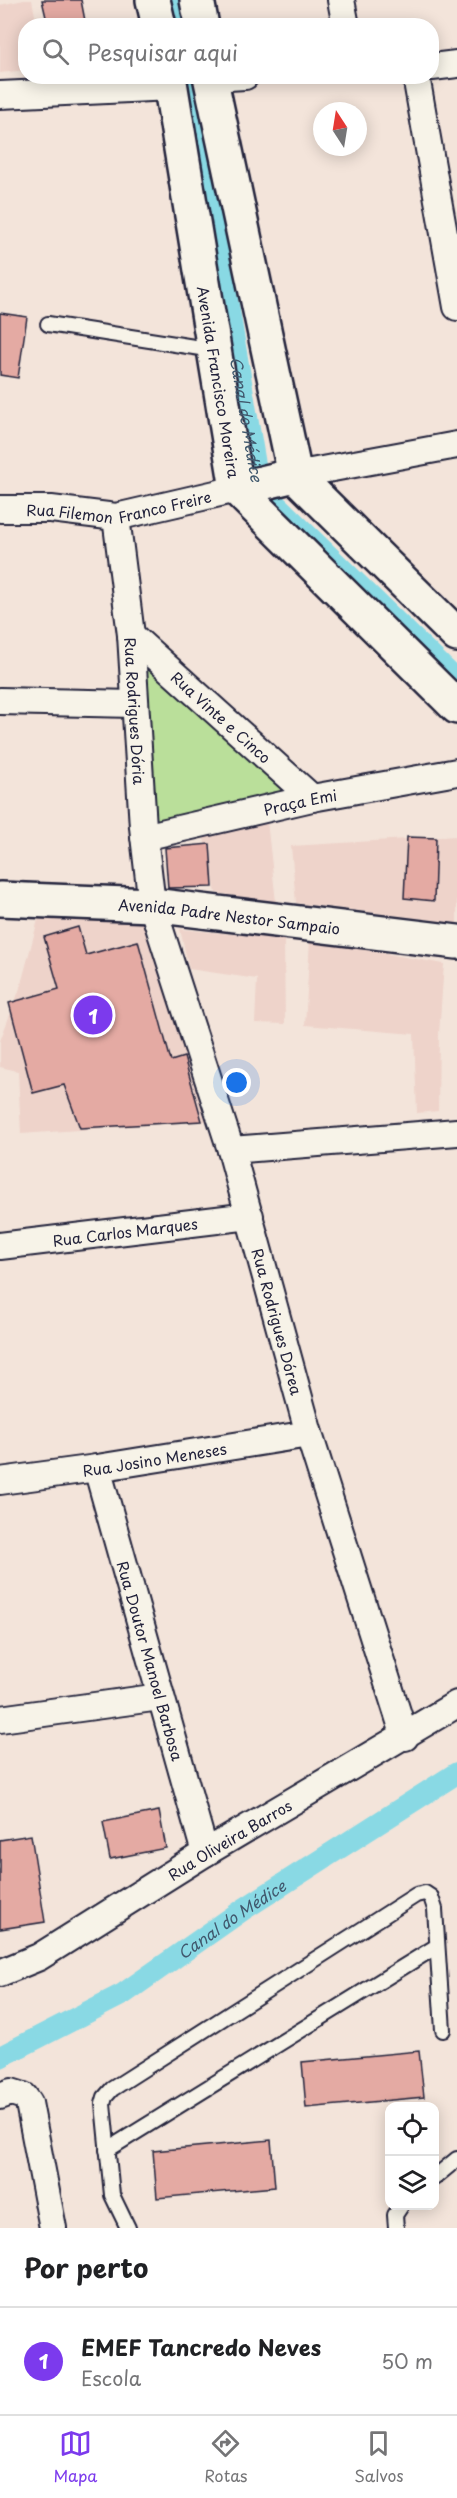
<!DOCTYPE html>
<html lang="pt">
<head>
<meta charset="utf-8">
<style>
  :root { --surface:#fff; --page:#f6f6f6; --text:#202124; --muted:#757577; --line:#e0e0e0; --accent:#7c3aed }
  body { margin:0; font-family:"Playpen Sans",sans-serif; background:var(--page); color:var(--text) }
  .controls { position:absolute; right:18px; bottom:18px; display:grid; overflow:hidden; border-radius:12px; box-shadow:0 3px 15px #0003 }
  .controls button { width:54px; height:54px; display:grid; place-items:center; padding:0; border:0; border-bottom:2px solid var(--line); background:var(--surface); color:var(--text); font:30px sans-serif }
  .compass { position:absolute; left:313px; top:102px; width:54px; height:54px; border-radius:50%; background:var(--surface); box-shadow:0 3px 15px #0003; rotate:348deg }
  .you { position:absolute; left:237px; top:1083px; width:21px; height:21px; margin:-15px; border:4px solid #fff; border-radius:50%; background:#1a73e8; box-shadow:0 0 0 9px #1a73e833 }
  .badge { display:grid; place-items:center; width:39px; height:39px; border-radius:50%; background:var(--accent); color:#fff; font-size:20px; font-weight:700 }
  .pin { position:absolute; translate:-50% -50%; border:3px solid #fff; box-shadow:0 2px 6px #0006 }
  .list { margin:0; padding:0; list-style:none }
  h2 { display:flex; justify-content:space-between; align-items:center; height:78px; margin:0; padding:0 24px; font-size:26px }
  h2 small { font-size:20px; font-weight:400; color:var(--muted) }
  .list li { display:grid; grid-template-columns:39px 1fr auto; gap:18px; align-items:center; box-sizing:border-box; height:108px; padding:0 24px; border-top:2px solid var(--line) }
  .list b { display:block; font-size:22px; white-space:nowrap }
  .list p { margin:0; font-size:20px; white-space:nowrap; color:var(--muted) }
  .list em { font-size:20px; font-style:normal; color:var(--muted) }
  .icon { flex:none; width:33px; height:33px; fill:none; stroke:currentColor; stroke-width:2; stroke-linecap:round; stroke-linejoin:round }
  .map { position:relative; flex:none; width:457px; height:2228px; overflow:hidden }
  .search { position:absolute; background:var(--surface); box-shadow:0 3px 15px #0003; left:18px; right:18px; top:18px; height:66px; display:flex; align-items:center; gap:15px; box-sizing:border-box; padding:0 21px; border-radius:24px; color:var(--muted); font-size:22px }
  .sheet { height:186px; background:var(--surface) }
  nav { display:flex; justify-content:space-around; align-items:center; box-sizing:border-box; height:84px; border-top:2px solid var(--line); background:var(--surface); font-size:16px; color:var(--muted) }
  nav a { display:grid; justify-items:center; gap:3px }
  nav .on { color:var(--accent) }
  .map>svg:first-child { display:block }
</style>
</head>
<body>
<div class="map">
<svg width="457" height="2228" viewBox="0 0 457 2228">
  <rect width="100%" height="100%" fill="#f3e4da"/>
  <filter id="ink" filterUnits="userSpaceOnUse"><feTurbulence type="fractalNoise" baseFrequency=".0167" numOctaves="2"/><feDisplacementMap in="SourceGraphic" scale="12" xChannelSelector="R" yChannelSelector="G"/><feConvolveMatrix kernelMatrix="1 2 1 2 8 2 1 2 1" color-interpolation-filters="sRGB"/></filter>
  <g filter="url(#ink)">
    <g fill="#eed3ca">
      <polygon points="24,0 32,0 37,25 26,26 25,70 0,73 0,5"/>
      <polygon points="267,821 276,902 216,893 203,834"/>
      <polygon points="457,836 457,923 296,903 291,846"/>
      <polygon points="39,916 148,922 209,1121 21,1134 18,1071 0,1067 0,1041 20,988"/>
      <polygon points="180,929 284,939 285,1024 255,1023 257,979 189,969"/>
      <polygon points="310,940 444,964 439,1034 438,1111 417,1113 414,1034 305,1025"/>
    </g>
    <polygon fill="#badf9a" stroke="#6e806a" stroke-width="1.5" points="141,658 294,793 153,826"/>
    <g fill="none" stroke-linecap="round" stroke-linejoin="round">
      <g stroke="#89d9e4" stroke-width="22">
        <polyline points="174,0 179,26"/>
        <path id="s1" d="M 189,76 L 259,488 L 457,681"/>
        <path id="s2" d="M 0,2057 L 123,1994 L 244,1909 L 457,1773"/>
      </g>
    </g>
    <g fill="#e4aaa3" stroke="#22223b" stroke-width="1.5">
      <polygon points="42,0 81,0 86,26 48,26"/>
      <polygon points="0,313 27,317 18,378 0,375"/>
      <polygon points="407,837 436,838 434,901 404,898"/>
      <polygon points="210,844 213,887 168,888 165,848"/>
      <polygon points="78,927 86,955 138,941 171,1061 184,1057 202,1121 80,1128 64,1085 33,1093 9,1003 59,989 44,937"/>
      <polygon points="159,1811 166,1848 110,1859 103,1822"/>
      <polygon points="31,1835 45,1922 0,1929 0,1840"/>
      <polygon points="419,2051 424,2097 306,2108 302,2062"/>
      <polygon points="271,2140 275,2187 157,2198 153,2151"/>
    </g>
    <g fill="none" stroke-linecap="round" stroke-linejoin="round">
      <defs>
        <g id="lane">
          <polyline points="48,324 213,350"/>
          <polyline points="107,2150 437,1946"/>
          <polyline points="434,2178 457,2159"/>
          <polyline points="128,2228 112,2195 103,2104 105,2097 112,2089 416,1895 425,1893 431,1897 435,1909 443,2030"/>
          <polyline points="396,2228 395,2215 401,2206"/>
        </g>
        <g id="street">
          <polyline points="341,0 346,26"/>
          <polyline points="432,67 457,64"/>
          <polyline points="416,76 457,307"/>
          <polyline points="211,78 245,76"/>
          <polyline points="0,95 172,87"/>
          <polyline points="295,475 457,445"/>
          <path id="s3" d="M 0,509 L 51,509 L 116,517 L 237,489"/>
          <path id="s4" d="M 116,517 L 131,635 L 143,827 L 152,905 L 231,1150 L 309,1434 L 405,1737"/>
          <path id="s5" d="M 131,635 L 312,798"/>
          <polyline points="0,701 134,704"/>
          <path id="s6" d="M 144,837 L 312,798 L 457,772"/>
          <polyline points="231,1150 457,1132"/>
          <path id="s7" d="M 0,1246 L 250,1216"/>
          <path id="s8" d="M 97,1468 L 205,1853"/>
          <path id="s9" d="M 0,1481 L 97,1468 L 309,1434"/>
          <polyline points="0,1719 160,1697"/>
          <path id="s10" d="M 0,1973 L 39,1957 L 205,1853 L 457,1704"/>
          <polyline points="0,2096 11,2092 24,2096 29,2103 53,2228"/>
        </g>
        <g id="secondary">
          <polyline points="153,0 159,26"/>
          <polyline points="197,0 202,26"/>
          <path id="s11" d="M 169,76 L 237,489 L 457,707"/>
          <polyline points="210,76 295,475 457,635"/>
          <polyline points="237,489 295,475"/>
          <path id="s12" d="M 0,899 L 152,905 L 457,942"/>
        </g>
      </defs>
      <use href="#lane" stroke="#22223b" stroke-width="18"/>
      <use href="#street" stroke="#22223b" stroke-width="30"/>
      <use href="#secondary" stroke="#22223b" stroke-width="38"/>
      <use href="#lane" stroke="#f7f3e8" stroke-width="14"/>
      <use href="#street" stroke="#f7f3e8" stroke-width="26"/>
      <use href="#secondary" stroke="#f7f3e8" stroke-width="33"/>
    </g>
  </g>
  <g text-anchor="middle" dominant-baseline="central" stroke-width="4.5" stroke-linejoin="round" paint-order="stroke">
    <g font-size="15" fill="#22223b" stroke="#f7f3e8">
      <text stroke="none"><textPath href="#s11" startOffset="310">Avenida Francisco Moreira</textPath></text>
      <text stroke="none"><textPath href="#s3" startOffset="120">Rua Filemon Franco Freire</textPath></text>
      <text stroke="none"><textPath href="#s4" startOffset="195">Rua Rodrigues Dória</textPath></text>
      <text stroke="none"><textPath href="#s5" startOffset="122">Rua Vinte e Cinco</textPath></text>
      <text stroke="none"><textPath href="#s6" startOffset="160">Praça Emi</textPath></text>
      <text stroke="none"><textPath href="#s12" startOffset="230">Avenida Padre Nestor Sampaio</textPath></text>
      <text stroke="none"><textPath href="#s7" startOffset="126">Rua Carlos Marques</textPath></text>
      <text stroke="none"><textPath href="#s4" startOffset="825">Rua Rodrigues Dórea</textPath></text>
      <text stroke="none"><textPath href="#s9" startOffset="156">Rua Josino Meneses</textPath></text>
      <text stroke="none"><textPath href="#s8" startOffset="200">Rua Doutor Manoel Barbosa</textPath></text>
      <text stroke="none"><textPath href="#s10" startOffset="266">Rua Oliveira Barros</textPath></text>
    </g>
    <g font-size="16" font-style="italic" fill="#41596e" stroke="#f7f3e8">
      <text stroke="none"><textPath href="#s1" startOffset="348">Canal do Médice</textPath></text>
      <text stroke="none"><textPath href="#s2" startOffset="270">Canal do Médice</textPath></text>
    </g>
  </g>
</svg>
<div class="controls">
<button><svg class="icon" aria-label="locate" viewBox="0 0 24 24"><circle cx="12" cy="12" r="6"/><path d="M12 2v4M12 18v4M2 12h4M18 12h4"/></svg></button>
<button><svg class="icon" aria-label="layers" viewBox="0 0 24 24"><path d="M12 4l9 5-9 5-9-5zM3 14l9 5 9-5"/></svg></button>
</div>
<svg class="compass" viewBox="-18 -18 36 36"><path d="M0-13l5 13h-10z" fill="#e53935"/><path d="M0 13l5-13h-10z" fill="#757577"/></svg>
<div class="you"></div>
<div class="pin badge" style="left:93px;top:1015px">1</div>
<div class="search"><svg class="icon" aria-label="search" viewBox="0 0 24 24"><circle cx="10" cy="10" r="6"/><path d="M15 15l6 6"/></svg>Pesquisar aqui</div>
</div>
<section class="sheet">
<h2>Por perto<small></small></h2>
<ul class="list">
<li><span class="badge">1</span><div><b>EMEF Tancredo Neves</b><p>Escola</p></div><em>50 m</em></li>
</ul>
</section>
<nav>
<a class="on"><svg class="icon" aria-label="map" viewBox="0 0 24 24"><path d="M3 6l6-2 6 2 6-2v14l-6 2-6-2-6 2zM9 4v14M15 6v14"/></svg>Mapa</a>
<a><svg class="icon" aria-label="directions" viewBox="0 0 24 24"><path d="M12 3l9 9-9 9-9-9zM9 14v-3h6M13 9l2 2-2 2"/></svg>Rotas</a>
<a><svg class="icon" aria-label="saved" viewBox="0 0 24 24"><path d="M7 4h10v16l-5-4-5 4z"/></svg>Salvos</a>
</nav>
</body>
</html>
